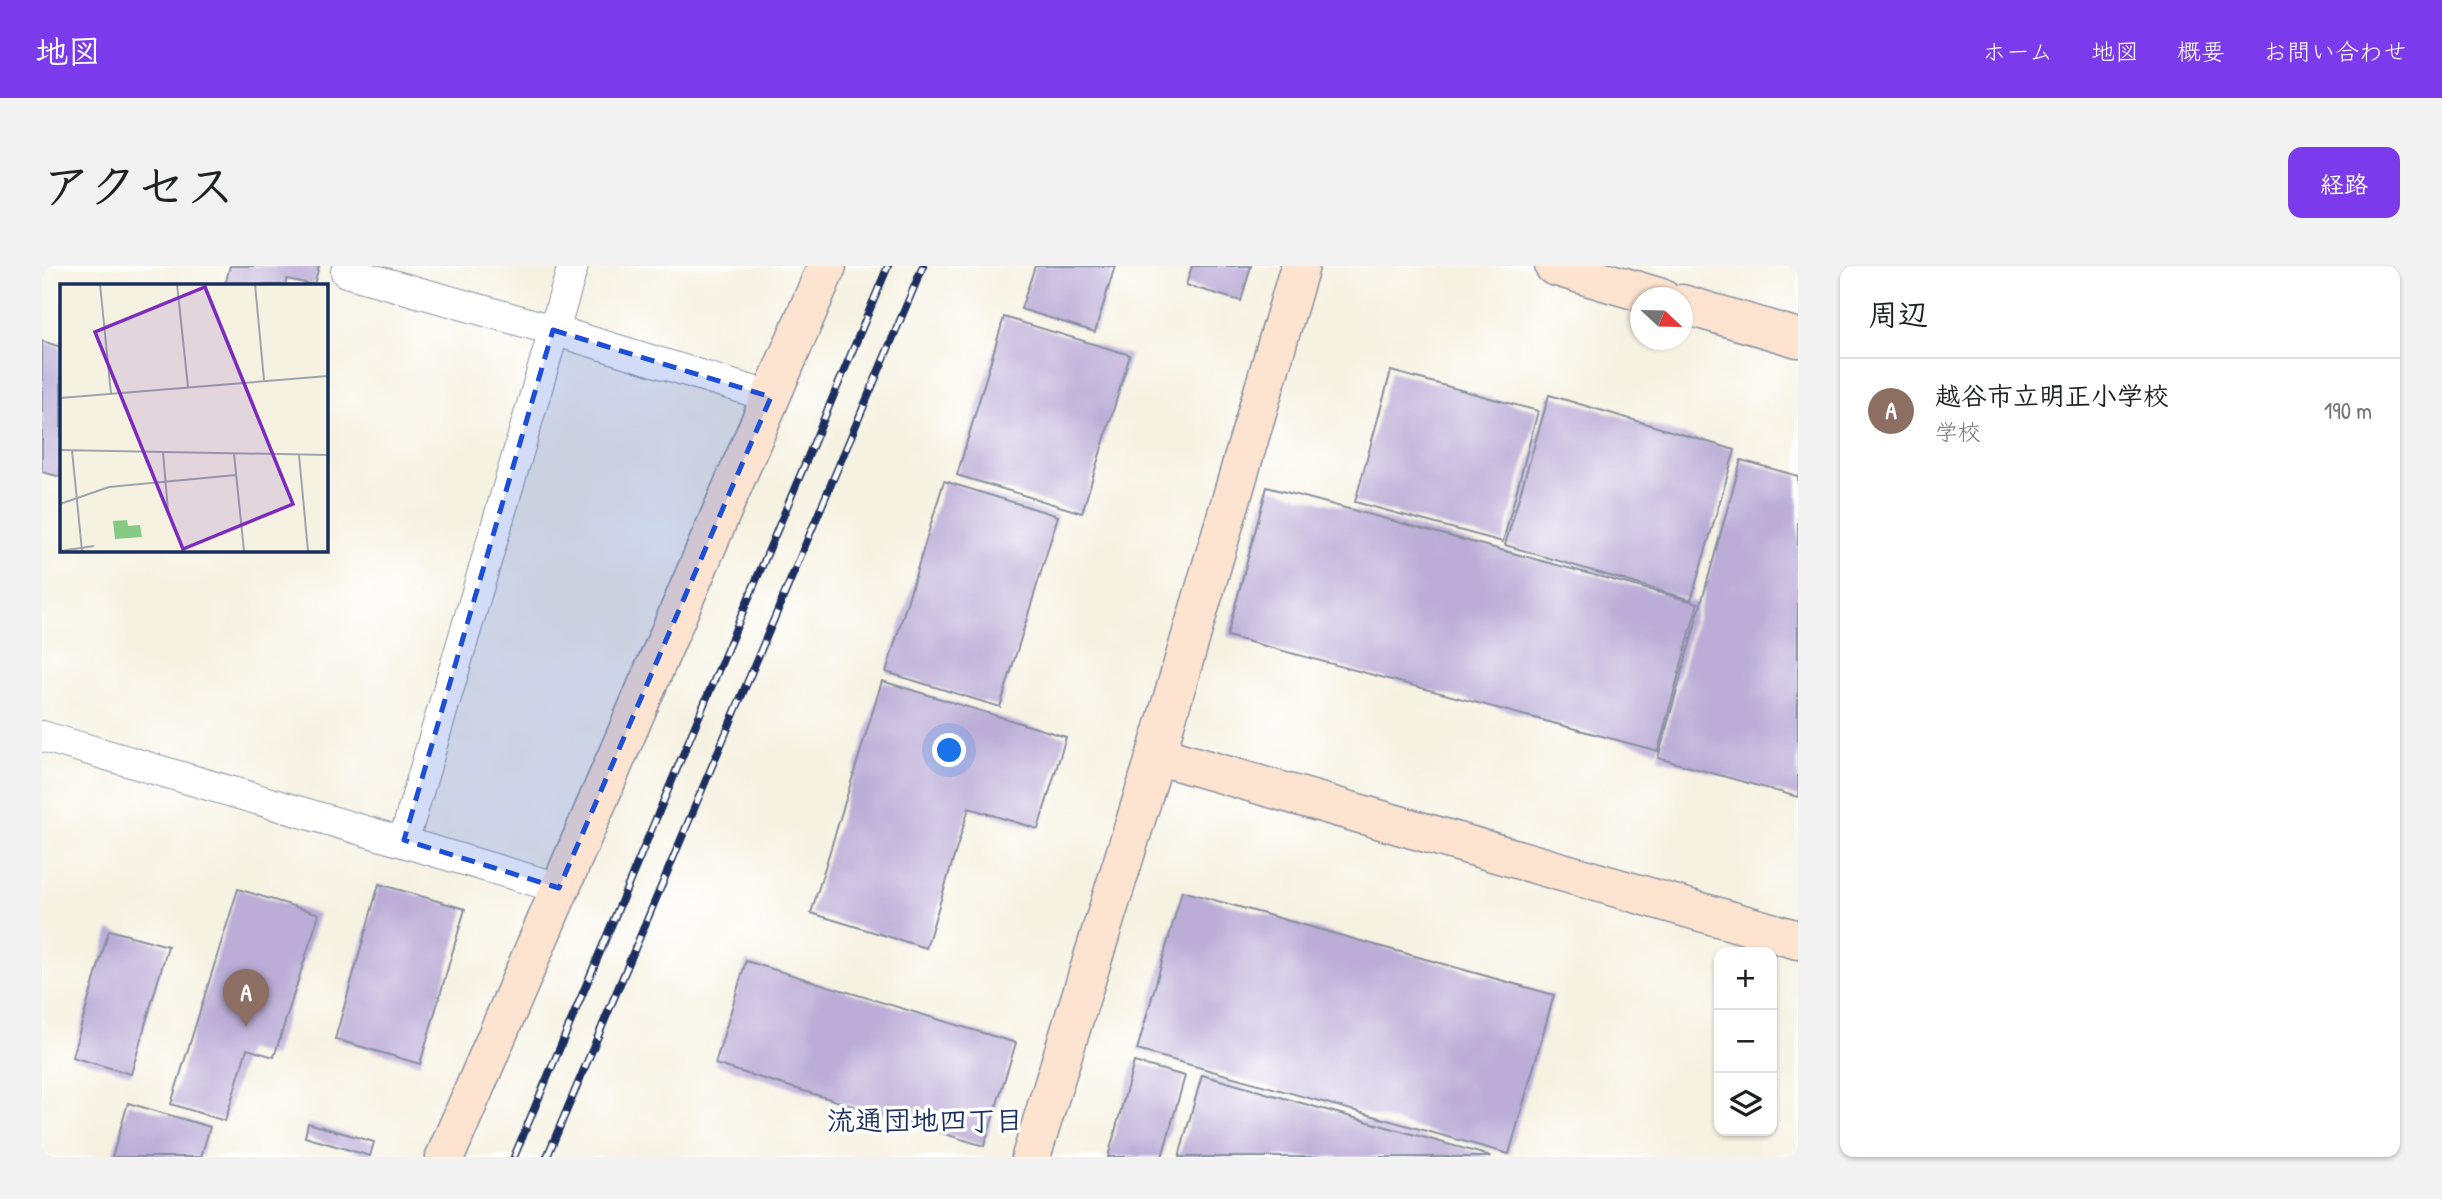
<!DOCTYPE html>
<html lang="ja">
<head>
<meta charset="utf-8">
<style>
  :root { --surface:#fff; --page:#f2f2f2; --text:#202124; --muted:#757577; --line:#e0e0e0; --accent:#7c3aed }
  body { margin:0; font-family:"Patrick Hand","Klee One",sans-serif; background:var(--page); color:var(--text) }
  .controls { position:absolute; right:21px; bottom:21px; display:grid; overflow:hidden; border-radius:14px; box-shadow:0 2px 5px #0004 }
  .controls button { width:63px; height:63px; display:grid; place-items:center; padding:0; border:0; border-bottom:2px solid var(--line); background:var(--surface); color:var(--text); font:35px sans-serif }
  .compass { position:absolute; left:1588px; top:21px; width:63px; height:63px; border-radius:50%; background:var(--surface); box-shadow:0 2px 5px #0004; rotate:112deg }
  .you { position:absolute; left:908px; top:485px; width:24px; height:24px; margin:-18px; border:5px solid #fff; border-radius:50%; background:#1a73e8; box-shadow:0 0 0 10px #1a73e833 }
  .badge { display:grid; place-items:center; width:46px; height:46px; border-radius:50%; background:var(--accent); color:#fff; font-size:23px; font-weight:700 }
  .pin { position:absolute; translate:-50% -58px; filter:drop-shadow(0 2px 4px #0008) }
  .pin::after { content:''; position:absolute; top:37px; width:24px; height:21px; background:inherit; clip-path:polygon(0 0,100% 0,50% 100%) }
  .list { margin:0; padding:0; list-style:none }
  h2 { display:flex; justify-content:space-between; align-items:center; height:91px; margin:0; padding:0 28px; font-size:30px }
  h2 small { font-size:23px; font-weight:400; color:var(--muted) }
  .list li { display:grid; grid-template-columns:46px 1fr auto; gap:21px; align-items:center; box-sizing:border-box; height:105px; padding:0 28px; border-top:2px solid var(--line) }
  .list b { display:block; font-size:26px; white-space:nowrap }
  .list p { margin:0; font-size:23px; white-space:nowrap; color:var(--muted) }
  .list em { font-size:23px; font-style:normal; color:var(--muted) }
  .icon { flex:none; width:38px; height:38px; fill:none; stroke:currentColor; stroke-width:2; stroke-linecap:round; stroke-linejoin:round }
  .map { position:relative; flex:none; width:1756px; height:891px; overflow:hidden; border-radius:14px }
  header { display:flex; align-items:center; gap:42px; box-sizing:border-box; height:98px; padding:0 35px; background:var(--accent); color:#fff }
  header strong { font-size:33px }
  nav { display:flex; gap:38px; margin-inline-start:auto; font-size:24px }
  .intro { display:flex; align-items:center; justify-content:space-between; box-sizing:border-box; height:168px; padding:0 42px }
  h1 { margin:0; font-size:49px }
  .button { padding:18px 32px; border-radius:14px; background:var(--accent); color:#fff; font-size:24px; font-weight:700 }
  main { display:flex; gap:42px; padding:0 42px }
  aside { flex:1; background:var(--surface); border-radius:14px; box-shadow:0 2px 5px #0004 }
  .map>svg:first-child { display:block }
</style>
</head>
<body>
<header>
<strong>地図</strong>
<nav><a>ホーム</a><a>地図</a><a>概要</a><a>お問い合わせ</a></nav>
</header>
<div class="intro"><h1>アクセス</h1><a class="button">経路</a></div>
<main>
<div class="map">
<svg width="1756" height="891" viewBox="0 0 1756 891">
  <rect width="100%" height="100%" fill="#fff"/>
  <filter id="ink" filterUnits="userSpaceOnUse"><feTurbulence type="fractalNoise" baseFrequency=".0143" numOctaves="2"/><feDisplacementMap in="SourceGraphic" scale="14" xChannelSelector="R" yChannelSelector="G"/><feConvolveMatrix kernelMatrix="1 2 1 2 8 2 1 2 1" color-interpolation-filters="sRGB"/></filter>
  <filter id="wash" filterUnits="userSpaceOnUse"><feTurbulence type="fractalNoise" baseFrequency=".00686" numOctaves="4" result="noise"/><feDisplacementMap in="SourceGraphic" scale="28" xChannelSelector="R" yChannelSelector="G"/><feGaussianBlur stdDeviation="1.57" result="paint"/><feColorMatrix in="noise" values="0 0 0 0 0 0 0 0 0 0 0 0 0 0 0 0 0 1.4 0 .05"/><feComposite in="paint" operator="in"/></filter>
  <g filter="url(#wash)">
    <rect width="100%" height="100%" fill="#f6f2e2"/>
    <g id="blocks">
      <g fill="#bbadd7">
        <polygon points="188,0 277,0 272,19 245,13 243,19 183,19"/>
        <polygon points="993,0 1073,0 1053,66 979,43"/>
        <polygon points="1150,0 1209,0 1199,35 1144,19"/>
        <polygon points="962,51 1088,89 1040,247 915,209"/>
        <polygon points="0,75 19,81 19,211 0,206"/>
        <polygon points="1349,105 1496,145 1461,276 1313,236"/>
        <polygon points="1507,129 1693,184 1649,334 1463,279"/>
        <polygon points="1699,194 1756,210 1756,531 1616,492"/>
        <polygon points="902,215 1016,250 958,441 844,406"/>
        <polygon points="1225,221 1656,337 1616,485 1185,370"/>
        <polygon points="840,415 1024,471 996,563 927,542 884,682 769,647"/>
        <polygon points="337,618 423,643 378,798 293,773"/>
        <polygon points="196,623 277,648 232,791 205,783 183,855 129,838"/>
        <polygon points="1140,625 1512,729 1467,888 1095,784"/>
        <polygon points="67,664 126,680 89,808 30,791"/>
        <polygon points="704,695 974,777 942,880 673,798"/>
        <polygon points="1092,796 1143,810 1120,891 1066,891"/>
        <polygon points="1160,809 1448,890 1448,891 1137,891"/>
        <polygon points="86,837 168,861 159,891 70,891"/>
        <polygon points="266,857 332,876 328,890 263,871"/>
      </g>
    </g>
  </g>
  <g filter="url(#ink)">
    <use href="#blocks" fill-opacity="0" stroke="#8890a0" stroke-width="2"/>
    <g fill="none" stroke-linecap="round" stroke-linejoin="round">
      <defs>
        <g id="street">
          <polyline points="304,6 511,64 729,131"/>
          <polyline points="0,470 517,622"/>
          <polyline points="362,574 531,0"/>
        </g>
        <g id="secondary">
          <polyline points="1512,0 1619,32"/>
          <polyline points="1640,38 1756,72"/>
          <polyline points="1114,489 1756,674"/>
          <polyline points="403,891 785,0"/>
          <polyline points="989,891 1114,489 1258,0"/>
        </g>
      </defs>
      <use href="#street" stroke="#8890a0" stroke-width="32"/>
      <use href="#secondary" stroke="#8890a0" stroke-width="41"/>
      <use href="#street" stroke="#fff" stroke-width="30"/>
      <use href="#secondary" stroke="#fde4d1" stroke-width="38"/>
      <defs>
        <g id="rail">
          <polyline points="472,891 846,0"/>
          <polyline points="505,891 881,0"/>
        </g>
      </defs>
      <use href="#rail" stroke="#1b2f5e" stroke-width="8"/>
      <use href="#rail" stroke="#fff" stroke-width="5" stroke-dasharray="16" stroke-linecap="butt"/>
    </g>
  </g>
  <path fill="#1d4ed8" fill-opacity="0.2" stroke="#1d4ed8" stroke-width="5" stroke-dasharray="14 9" stroke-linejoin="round" d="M 511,64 L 729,131 L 517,622 L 362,574 Z"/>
  <g text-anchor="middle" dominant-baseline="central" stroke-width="7" stroke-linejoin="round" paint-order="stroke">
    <g font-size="28" font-weight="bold" fill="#1b2f5e" stroke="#fff">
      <text x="883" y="854">流通団地四丁目</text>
    </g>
  </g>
  <g transform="translate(18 18)">
    <rect width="268" height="268" fill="#f6f2e2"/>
    <path d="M 67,236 L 68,242 L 80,241 L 82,253 L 55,255 L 53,237 Z" fill="#86c982"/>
    <path fill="none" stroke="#9ea4ad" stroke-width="2" d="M 40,0 L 51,110M 117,0 L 128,103M 195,0 L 204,96M 0,114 L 268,92M 0,166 L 268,171M 12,166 L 22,267M 103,168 L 108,227M 174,170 L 184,267M 239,171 L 248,267M 0,220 L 49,203 L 176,191M 0,267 L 34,262"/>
    <path fill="#7b2cbf" fill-opacity="0.15" stroke="#7b2cbf" stroke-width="3.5" d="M 145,3 L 233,220 L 123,265 L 35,48 Z"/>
    <rect width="268" height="268" fill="none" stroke="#1b2f5e" stroke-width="3.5"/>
  </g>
</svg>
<div class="controls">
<button>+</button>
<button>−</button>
<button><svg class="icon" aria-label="layers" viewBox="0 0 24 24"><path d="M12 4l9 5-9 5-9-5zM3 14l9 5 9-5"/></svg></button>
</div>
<svg class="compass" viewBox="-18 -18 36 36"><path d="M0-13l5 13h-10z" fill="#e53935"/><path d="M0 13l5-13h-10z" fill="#757577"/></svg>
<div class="you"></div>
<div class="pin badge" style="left:204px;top:761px;background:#8d6e63">A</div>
</div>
<aside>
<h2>周辺<small></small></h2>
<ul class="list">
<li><span class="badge" style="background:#8d6e63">A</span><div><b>越谷市立明正小学校</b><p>学校</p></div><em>190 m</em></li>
</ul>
</aside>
</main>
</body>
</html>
